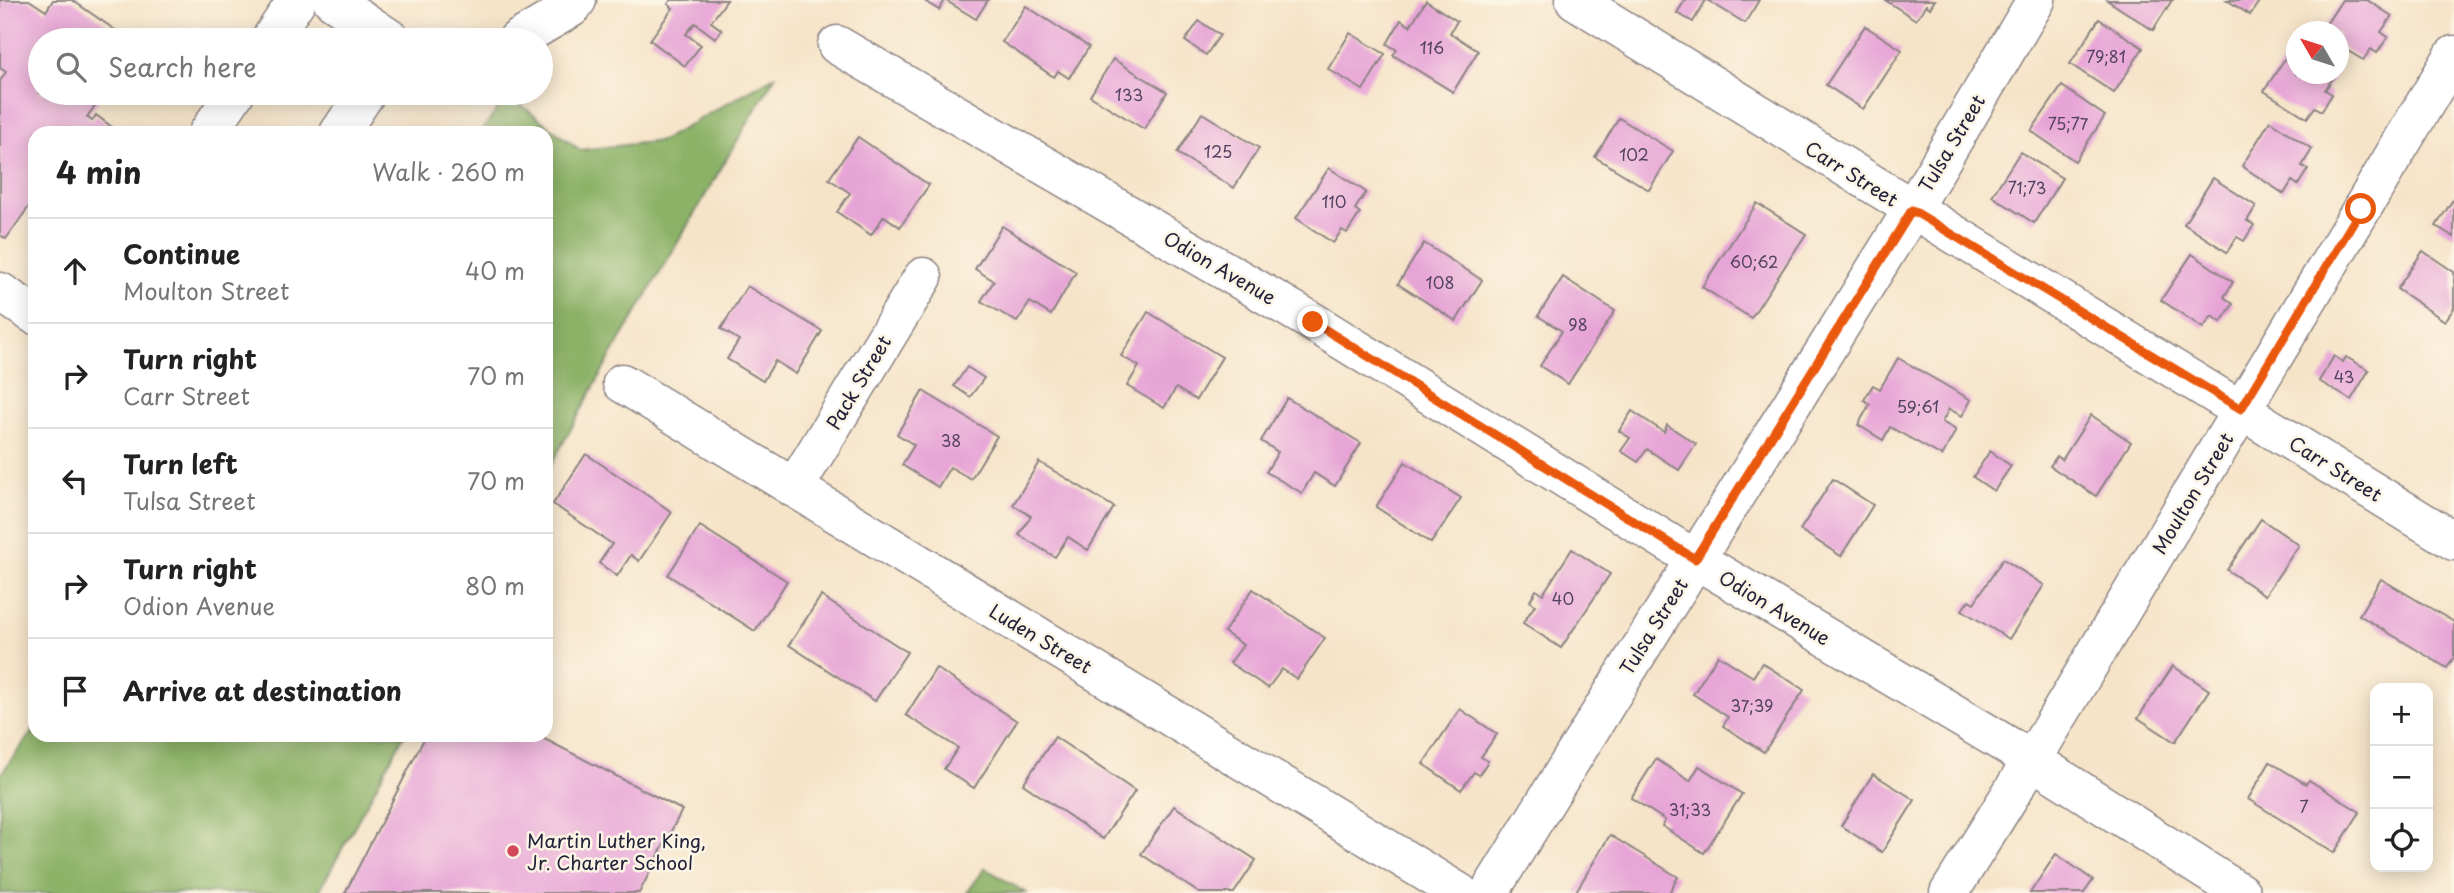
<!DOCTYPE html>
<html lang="en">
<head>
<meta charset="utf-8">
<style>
  :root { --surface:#fff; --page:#f2f2f2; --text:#222; --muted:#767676; --line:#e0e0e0 }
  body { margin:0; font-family:"Playpen Sans",sans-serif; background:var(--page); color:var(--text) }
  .controls { position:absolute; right:21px; bottom:21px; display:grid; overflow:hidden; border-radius:14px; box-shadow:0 4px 18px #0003 }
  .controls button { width:63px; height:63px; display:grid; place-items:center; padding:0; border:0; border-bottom:2px solid var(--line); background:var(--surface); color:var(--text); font:35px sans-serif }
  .compass { position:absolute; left:2286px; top:21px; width:63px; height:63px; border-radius:50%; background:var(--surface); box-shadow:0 4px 18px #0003; rotate:309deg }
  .stop { position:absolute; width:21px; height:21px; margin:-16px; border:5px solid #ea580c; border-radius:50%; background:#fff }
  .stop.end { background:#ea580c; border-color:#fff; box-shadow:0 2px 7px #0008 }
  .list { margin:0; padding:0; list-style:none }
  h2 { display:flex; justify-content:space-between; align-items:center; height:91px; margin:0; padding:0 28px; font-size:30px }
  h2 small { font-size:23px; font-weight:400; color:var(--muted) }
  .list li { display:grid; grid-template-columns:46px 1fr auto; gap:21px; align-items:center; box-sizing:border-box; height:105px; padding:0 28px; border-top:2px solid var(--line) }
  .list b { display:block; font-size:26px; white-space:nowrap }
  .list p { margin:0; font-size:23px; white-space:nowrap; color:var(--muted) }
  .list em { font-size:23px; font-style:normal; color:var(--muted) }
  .icon { flex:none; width:38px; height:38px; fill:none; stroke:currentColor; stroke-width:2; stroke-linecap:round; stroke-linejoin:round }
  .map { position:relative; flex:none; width:2454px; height:893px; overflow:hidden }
  .search { position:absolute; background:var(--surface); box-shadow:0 4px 18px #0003; left:28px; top:28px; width:525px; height:77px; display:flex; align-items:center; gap:18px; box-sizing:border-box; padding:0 24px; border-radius:38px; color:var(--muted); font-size:26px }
  .panel { position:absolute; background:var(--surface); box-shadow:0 4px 18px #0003; left:28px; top:126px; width:525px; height:616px; border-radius:21px }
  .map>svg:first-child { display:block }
</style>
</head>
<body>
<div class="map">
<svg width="2454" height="893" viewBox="0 0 2454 893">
  <rect width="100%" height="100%" fill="#fcf5e5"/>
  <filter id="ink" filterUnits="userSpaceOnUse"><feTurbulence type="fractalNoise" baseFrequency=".0143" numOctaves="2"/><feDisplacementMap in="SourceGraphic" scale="14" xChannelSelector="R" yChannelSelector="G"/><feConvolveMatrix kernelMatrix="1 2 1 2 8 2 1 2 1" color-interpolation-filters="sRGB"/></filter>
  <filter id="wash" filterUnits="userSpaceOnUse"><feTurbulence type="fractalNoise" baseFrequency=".00686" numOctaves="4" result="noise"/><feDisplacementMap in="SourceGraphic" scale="28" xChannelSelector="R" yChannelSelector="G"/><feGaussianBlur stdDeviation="1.57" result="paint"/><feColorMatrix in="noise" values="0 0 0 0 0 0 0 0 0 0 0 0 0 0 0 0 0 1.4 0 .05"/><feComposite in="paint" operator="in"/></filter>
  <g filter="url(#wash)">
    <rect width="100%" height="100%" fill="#f6e4c9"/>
    <g fill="#8cb268" stroke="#576a52" stroke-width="2">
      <polygon points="775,76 607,363 546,474 546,133 480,133 508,95 580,150 661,141"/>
      <polygon points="35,728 35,735 404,735 318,893 0,893 0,775"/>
      <polygon points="985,868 1026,893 967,893"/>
    </g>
    <g id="blocks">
      <g fill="#e7a4d7">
        <polygon points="0,0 29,0 46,11 53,0 72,0 118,32 113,40 40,40 40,93 104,93 87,117 92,121 96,115 116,130 114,133 35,133 35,198 6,239 0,235 0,81 6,72 0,68"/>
        <polygon points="671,0 727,0 711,22 722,30 715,38 695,23 686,34 701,45 685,66 650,40 673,8 668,4"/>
        <polygon points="923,0 945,0 939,10"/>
        <polygon points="945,0 988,0 976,19"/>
        <polygon points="1685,0 1706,0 1693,22 1677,13"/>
        <polygon points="1707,0 1759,0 1745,23"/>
        <polygon points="1885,0 1935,0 1930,8 1926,5 1916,20"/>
        <polygon points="2107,0 2172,0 2153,30"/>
        <polygon points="2227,0 2260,0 2250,15"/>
        <polygon points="2342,0 2367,0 2392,16 2381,32 2388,37 2377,53 2371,49 2363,60 2338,45 2338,32 2321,32"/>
        <polygon points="1426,1 1457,21 1450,33 1478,51 1453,92 1393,55 1397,50 1387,44 1401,20 1410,26"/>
        <polygon points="1026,6 1089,47 1069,78 1058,71 1054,77 1002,42"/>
        <polygon points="2099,19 2143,48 2114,93 2070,64"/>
        <polygon points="1199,21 1220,35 1206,55 1185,41"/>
        <polygon points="1865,26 1902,50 1863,109 1826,85"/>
        <polygon points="1350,33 1385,54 1363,90 1328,69"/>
        <polygon points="2293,46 2296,49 2296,74 2336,74 2325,90 2332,94 2322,111 2315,107 2307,118 2264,91"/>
        <polygon points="1113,59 1167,92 1144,129 1090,96"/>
        <polygon points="2062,86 2105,116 2075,161 2031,131"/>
        <polygon points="1202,113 1259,148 1234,188 1177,153"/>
        <polygon points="1619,118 1673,151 1649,190 1595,157"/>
        <polygon points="2270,121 2312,149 2302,166 2308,169 2298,185 2292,181 2284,194 2242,166"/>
        <polygon points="858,137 929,185 900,227 884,216 871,235 837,212 850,193 829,179"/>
        <polygon points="2020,152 2062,178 2034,223 1992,196"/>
        <polygon points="1329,168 1366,192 1355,209 1360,213 1347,233 1342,230 1333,243 1296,218"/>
        <polygon points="2213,178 2256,206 2247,221 2254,225 2244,241 2237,237 2227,252 2184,224"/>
        <polygon points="2454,198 2454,237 2436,226"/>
        <polygon points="1757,203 1806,234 1751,318 1702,287"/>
        <polygon points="1002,226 1076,272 1051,315 1030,302 1017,322 981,301 994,281 975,269"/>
        <polygon points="1424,243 1482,280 1456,321 1398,284"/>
        <polygon points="2423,251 2454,272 2454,308 2445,321 2397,289"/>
        <polygon points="2192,254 2233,282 2224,297 2233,304 2221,322 2212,316 2203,328 2161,300"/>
        <polygon points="1563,277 1615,311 1568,384 1540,366 1562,331 1538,316"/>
        <polygon points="747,286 822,331 796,374 775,361 763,381 727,359 739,340 721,329"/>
        <polygon points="1148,312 1222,357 1196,400 1176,388 1164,408 1127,386 1139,366 1121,356"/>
        <polygon points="2334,356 2343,362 2346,357 2369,370 2351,400 2319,381"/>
        <polygon points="1898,358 1971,400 1962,416 1949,409 1942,422 1956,430 1942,456 1890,427 1883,440 1858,425 1870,404 1864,400 1873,385 1880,389"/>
        <polygon points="967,367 984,378 970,397 954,386"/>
        <polygon points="923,391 997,436 971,479 950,467 938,487 902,465 914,445 897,434"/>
        <polygon points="1287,398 1361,443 1335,486 1314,473 1302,493 1266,472 1278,452 1261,441"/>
        <polygon points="1632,411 1664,432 1667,425 1696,444 1679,470 1647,449 1638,462 1621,451 1630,438 1619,431"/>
        <polygon points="2091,415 2131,442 2096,496 2050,466 2057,456 2062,460"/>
        <polygon points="1990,451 2011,466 1994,491 1973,477"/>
        <polygon points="586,454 672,512 639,561 631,555 617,576 599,563 612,544 553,504"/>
        <polygon points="1039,462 1114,507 1088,550 1068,537 1055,557 1019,535 1031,516 1013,505"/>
        <polygon points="1405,462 1461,498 1431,543 1376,507"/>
        <polygon points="1833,479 1873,505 1841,556 1800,530"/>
        <polygon points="2261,519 2299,545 2265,595 2227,570"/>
        <polygon points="700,526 787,581 755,631 668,575"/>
        <polygon points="1572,549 1610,574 1561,648 1523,623 1535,605 1530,601 1536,590 1543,594"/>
        <polygon points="2003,559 2044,585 2009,639 1962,610 1969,600 1974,603"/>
        <polygon points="2381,579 2454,622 2454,657 2447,668 2359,615"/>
        <polygon points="1253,589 1325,638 1297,679 1282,669 1268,688 1230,663 1243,645 1224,632"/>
        <polygon points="821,596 907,652 875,701 789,645"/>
        <polygon points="1718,655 1753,677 1762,663 1804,690 1764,752 1723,726 1728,717 1693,694"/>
        <polygon points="2173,666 2209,690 2175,742 2138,718"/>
        <polygon points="936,668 1017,721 974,788 944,769 958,748 906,715"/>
        <polygon points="1460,709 1497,734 1481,757 1488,761 1479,775 1474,772 1461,790 1423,764"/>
        <polygon points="426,735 537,735 682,810 639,893 345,893"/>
        <polygon points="1055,737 1135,791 1103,839 1023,784"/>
        <polygon points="1656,759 1690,781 1699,766 1742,794 1704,853 1662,826 1665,820 1631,798"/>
        <polygon points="2270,762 2306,784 2309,780 2360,812 2334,853 2248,799"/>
        <polygon points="1873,774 1915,800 1882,852 1841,826"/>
        <polygon points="1174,806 1256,860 1234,893 1199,893 1141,854"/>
        <polygon points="1610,835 1678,877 1669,893 1575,893"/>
        <polygon points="2056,854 2093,880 2084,893 2030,893"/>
      </g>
    </g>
  </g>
  <g filter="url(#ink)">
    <use href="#blocks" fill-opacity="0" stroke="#8c8382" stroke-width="2"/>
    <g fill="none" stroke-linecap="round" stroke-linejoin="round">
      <defs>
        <g id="minor">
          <polyline points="332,0 392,40"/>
          <path d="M 1575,0 C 1867,182 2161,360 2454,541"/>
          <polyline points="270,40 297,0"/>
          <polyline points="517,40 571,8 577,0"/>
          <polyline points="837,45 1313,322 1695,559 2032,760 2241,893"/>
          <polyline points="208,133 235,93"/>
          <polyline points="339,133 366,93"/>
          <polyline points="0,292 35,315"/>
          <polyline points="622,383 1460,893"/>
          <polyline points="794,488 923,277"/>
          <polyline points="1489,893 1912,210 2036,0"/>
          <polyline points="1949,893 2032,760 2454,55"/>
        </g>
      </defs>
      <use href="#minor" stroke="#8c8382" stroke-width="41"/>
      <use href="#minor" stroke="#fff" stroke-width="38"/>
    </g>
  </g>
  <g fill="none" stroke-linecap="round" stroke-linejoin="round" filter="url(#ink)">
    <polyline stroke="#ea580c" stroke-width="9" points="1313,322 1695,559 1912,210 2241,409 2361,209"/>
  </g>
  <circle fill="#d1495b" stroke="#fcf5e5" stroke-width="2.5" cx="513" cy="851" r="7"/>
  <g text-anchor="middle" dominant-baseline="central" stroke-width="5" stroke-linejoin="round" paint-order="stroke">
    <g font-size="16" fill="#534262">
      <text x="1432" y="47">116</text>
      <text x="2106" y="56">79;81</text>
      <text x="1129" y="94">133</text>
      <text x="2068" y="123">75;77</text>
      <text x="1218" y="151">125</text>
      <text x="1634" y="154">102</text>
      <text x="2027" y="187">71;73</text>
      <text x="1334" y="201">110</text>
      <text x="1754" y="261">60;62</text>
      <text x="1440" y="282">108</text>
      <text x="1578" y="324">98</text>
      <text x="2344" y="376">43</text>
      <text x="1918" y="406">59;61</text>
      <text x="951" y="440">38</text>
      <text x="1563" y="598">40</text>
      <text x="1752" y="705">37;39</text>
      <text x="2304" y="806">7</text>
      <text x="1690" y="809">31;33</text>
    </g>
    <g font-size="19" fill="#22223b" stroke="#fcf5e5">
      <text transform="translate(1951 143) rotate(-59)">Tulsa Street</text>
      <text transform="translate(1852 173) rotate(32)">Carr Street</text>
      <text transform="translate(1220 267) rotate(30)">Odion Avenue</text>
      <text transform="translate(858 382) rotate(-59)">Pack Street</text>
      <text transform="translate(2336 468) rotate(32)">Carr Street</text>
      <text transform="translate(2192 493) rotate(-59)">Moulton Street</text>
      <text transform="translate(1775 607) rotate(31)">Odion Avenue</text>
      <text transform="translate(1653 626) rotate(-58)">Tulsa Street</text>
      <text transform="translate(1041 638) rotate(31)">Luden Street</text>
    </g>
    <g font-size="19" fill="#22223b" stroke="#fcf5e5" text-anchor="start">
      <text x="527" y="840">Martin Luther King,<tspan x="527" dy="22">Jr. Charter School</tspan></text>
    </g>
  </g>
</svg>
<div class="controls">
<button>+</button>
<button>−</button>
<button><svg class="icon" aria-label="locate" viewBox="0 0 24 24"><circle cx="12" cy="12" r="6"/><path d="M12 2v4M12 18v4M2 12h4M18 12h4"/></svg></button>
</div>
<svg class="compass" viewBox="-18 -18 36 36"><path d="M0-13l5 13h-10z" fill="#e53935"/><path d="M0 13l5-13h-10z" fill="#767676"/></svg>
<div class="stop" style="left:2361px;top:209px"></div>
<div class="stop end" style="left:1313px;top:322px"></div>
<div class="search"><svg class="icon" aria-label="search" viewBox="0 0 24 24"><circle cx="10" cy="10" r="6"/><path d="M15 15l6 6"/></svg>Search here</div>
<section class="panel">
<h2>4 min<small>Walk · 260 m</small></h2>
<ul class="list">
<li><svg class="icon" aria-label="ahead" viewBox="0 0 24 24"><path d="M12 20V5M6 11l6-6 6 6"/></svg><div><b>Continue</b><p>Moulton Street</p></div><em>40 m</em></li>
<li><svg class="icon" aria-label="right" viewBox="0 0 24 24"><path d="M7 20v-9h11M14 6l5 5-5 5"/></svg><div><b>Turn right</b><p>Carr Street</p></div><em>70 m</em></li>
<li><svg class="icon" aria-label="left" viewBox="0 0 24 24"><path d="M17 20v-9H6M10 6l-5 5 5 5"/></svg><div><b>Turn left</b><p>Tulsa Street</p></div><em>70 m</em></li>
<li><svg class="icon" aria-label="right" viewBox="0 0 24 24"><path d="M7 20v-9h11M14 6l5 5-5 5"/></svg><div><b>Turn right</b><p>Odion Avenue</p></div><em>80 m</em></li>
<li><svg class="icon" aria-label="arrive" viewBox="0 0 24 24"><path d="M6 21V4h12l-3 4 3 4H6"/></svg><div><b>Arrive at destination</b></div></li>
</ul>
</section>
</div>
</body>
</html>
